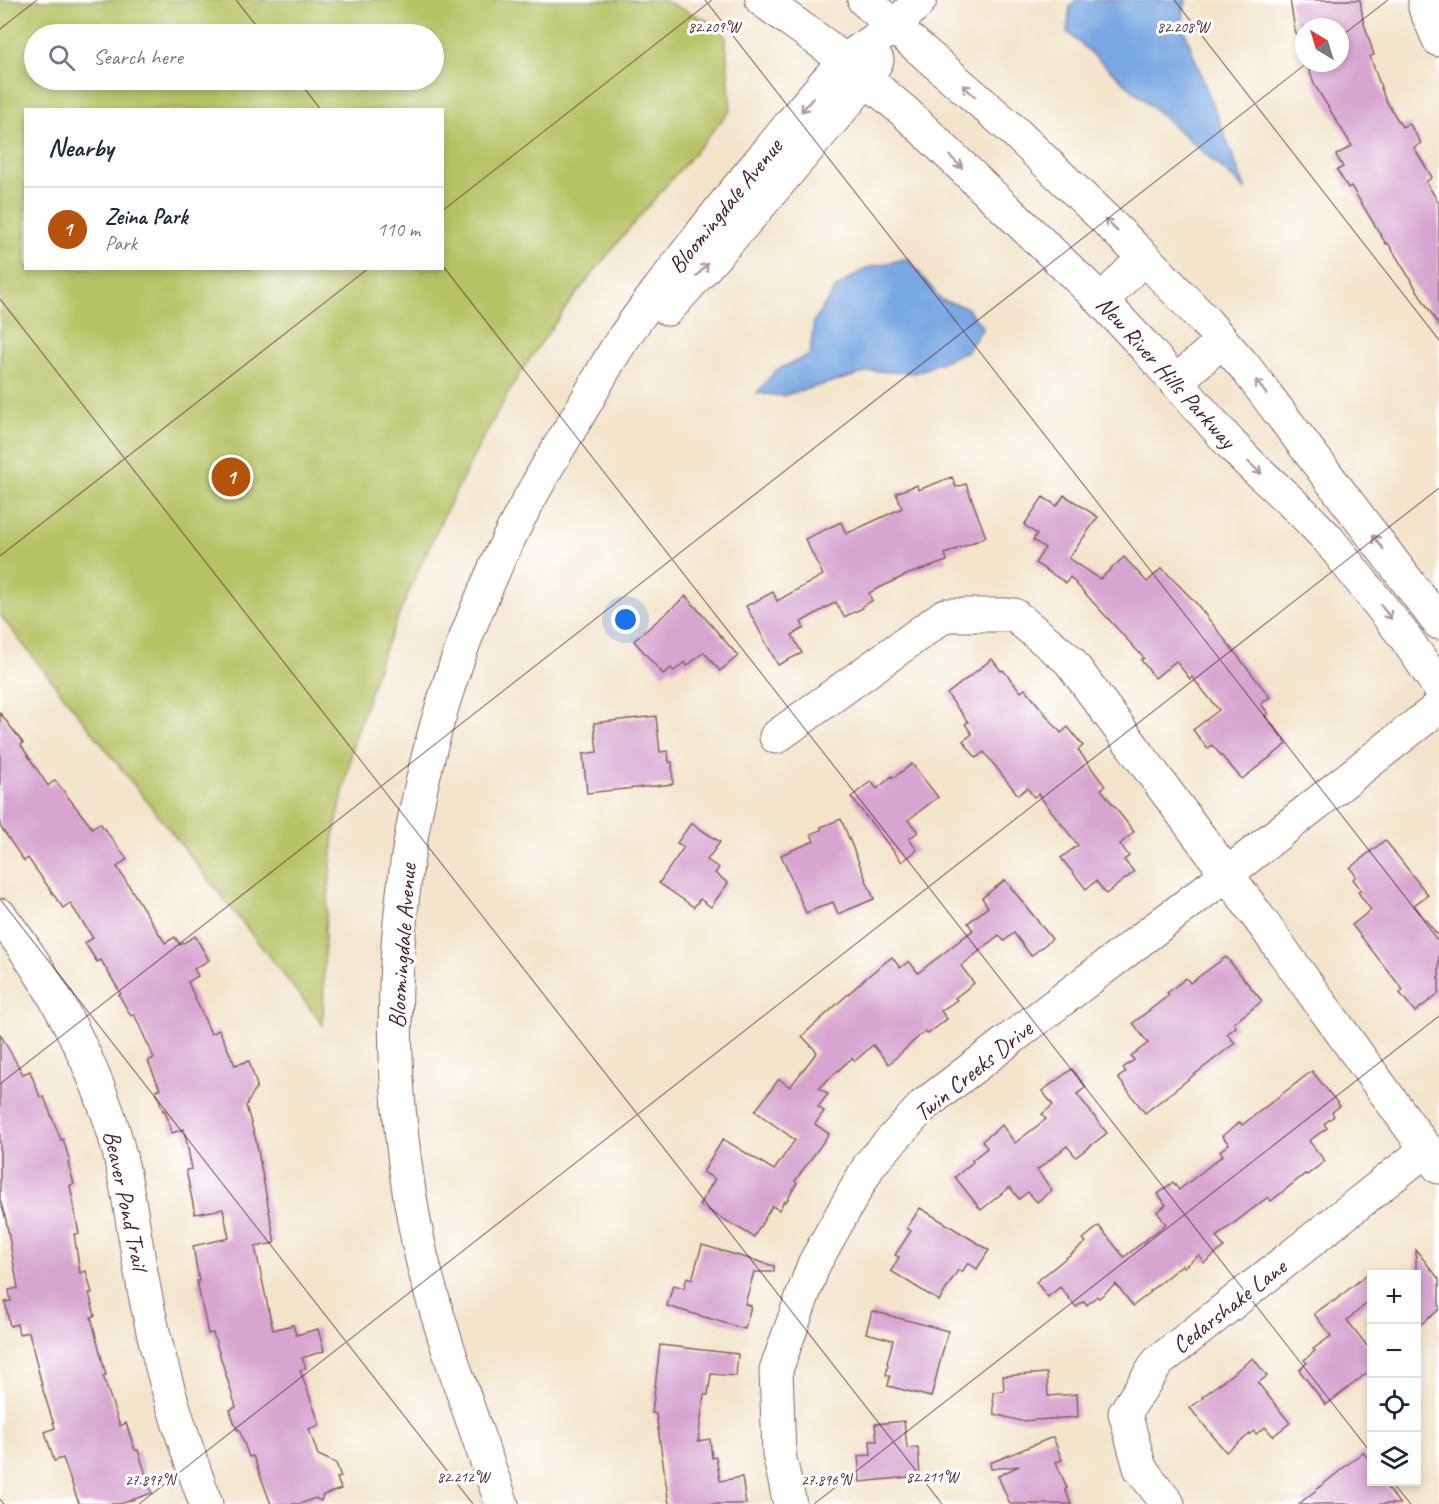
<!DOCTYPE html>
<html lang="en">
<head>
<meta charset="utf-8">
<style>
  :root { --surface:#fff; --page:#f6f6f7; --text:#1f2937; --muted:#747a83; --line:#e0e1e3; --accent:#b45309 }
  body { margin:0; font-family:Caveat,sans-serif; background:var(--page); color:var(--text) }
  .controls { position:absolute; right:18px; bottom:18px; display:grid; overflow:hidden; border-radius:0px; box-shadow:0 3px 9px #0003 }
  .controls button { width:54px; height:54px; display:grid; place-items:center; padding:0; border:0; border-bottom:2px solid var(--line); background:var(--surface); color:var(--text); font:30px sans-serif }
  .compass { position:absolute; left:1295px; top:18px; width:54px; height:54px; border-radius:50%; background:var(--surface); box-shadow:0 3px 9px #0003; rotate:322deg }
  .you { position:absolute; left:626px; top:620px; width:21px; height:21px; margin:-15px; border:4px solid #fff; border-radius:50%; background:#1a73e8; box-shadow:0 0 0 9px #1a73e833 }
  .badge { display:grid; place-items:center; width:39px; height:39px; border-radius:50%; background:var(--accent); color:#fff; font-size:20px; font-weight:700 }
  .pin { position:absolute; translate:-50% -50%; border:3px solid #fff; box-shadow:0 2px 6px #0006 }
  .list { margin:0; padding:0; list-style:none }
  h2 { display:flex; justify-content:space-between; align-items:center; height:78px; margin:0; padding:0 24px; font-size:26px }
  h2 small { font-size:20px; font-weight:400; color:var(--muted) }
  .list li { display:grid; grid-template-columns:39px 1fr auto; gap:18px; align-items:center; box-sizing:border-box; height:84px; padding:0 24px; border-top:2px solid var(--line) }
  .list b { display:block; font-size:22px; white-space:nowrap }
  .list p { margin:0; font-size:20px; white-space:nowrap; color:var(--muted) }
  .list em { font-size:20px; font-style:normal; color:var(--muted) }
  .icon { flex:none; width:33px; height:33px; fill:none; stroke:currentColor; stroke-width:2; stroke-linecap:round; stroke-linejoin:round }
  .map { position:relative; flex:none; width:1439px; height:1504px; overflow:hidden }
  .search { position:absolute; background:var(--surface); box-shadow:0 3px 9px #0003; left:24px; top:24px; width:420px; height:66px; display:flex; align-items:center; gap:15px; box-sizing:border-box; padding:0 21px; border-radius:33px; color:var(--muted); font-size:22px }
  .panel { position:absolute; background:var(--surface); box-shadow:0 3px 9px #0003; left:24px; top:108px; width:420px; height:162px; border-radius:0px }
  .map>svg:first-child { display:block }
</style>
</head>
<body>
<div class="map">
<svg width="1439" height="1504" viewBox="0 0 1439 1504">
  <rect width="100%" height="100%" fill="#fff"/>
  <filter id="ink" filterUnits="userSpaceOnUse"><feTurbulence type="fractalNoise" baseFrequency=".0167" numOctaves="2"/><feDisplacementMap in="SourceGraphic" scale="12" xChannelSelector="R" yChannelSelector="G"/><feConvolveMatrix kernelMatrix="1 2 1 2 8 2 1 2 1" color-interpolation-filters="sRGB"/></filter>
  <filter id="wash" filterUnits="userSpaceOnUse"><feTurbulence type="fractalNoise" baseFrequency=".008" numOctaves="4" result="noise"/><feDisplacementMap in="SourceGraphic" scale="24" xChannelSelector="R" yChannelSelector="G"/><feGaussianBlur stdDeviation="1.35" result="paint"/><feColorMatrix in="noise" values="0 0 0 0 0 0 0 0 0 0 0 0 0 0 0 0 0 1.4 0 .05"/><feComposite in="paint" operator="in"/></filter>
  <g filter="url(#wash)">
    <rect width="100%" height="100%" fill="#f3e4cb"/>
    <path fill="#b6c365" stroke="#807148" stroke-width="1.5" fill-rule="evenodd" d="M 0,0 L 663,0 L 725,29 L 731,110 L 623,236 L 570,302 L 520,373 L 481,442 L 445,513 L 412,584 L 381,658 L 354,742 L 334,835 L 325,929 L 323,1025 L 0,615 ZM 34,34 L 434,34 L 434,80 L 34,80 ZM 26,110 L 442,110 L 442,268 L 26,268 Z"/>
    <g fill="#78a7e2" stroke="#616386" stroke-width="1.5">
      <polygon points="1076,0 1186,0 1182,24 1205,85 1246,190 1067,32 1070,7"/>
      <polygon points="908,258 941,300 966,307 983,328 967,351 916,373 872,371 782,396 757,393 776,370 810,355 814,321 836,288 866,268"/>
    </g>
    <g id="blocks">
      <g fill="#d8a5d0">
        <polygon points="1290,0 1360,0 1363,20 1374,55 1370,56 1385,99 1402,127 1409,123 1421,143 1414,148 1432,177 1426,182 1439,203 1439,326 1388,243 1386,244 1351,186 1348,188 1337,170 1343,167 1336,155 1352,146 1314,84 1307,63 1340,63 1340,27 1304,27 1304,55 1295,30"/>
        <polygon points="952,477 956,487 966,484 986,537 945,554 947,561 906,575 869,593 872,601 862,606 863,608 844,617 836,602 801,622 804,628 792,635 802,653 778,665 746,606 773,592 777,601 823,575 805,539 841,522 846,534 902,508 896,493 917,485 918,490"/>
        <polygon points="1064,495 1098,517 1069,558 1100,579 1124,557 1147,582 1162,568 1196,603 1270,697 1261,704 1268,713 1265,716 1287,744 1242,779 1212,745 1208,749 1193,730 1219,710 1192,677 1190,679 1176,661 1155,678 1141,660 1144,658 1070,577 1066,583 1035,563 1045,548 1033,540 1037,534 1024,525 1043,497 1057,506"/>
        <polygon points="686,596 738,656 720,671 704,652 687,666 685,662 674,671 671,668 663,674 634,641"/>
        <polygon points="992,659 1001,671 1003,670 1021,692 1025,689 1061,733 1068,727 1083,746 1078,750 1105,786 1101,789 1134,832 1120,844 1129,856 1124,860 1134,872 1106,894 1096,881 1086,889 1061,858 1078,845 1038,794 1034,797 1027,788 1018,795 984,752 976,758 963,741 972,734 965,724 968,722 947,694"/>
        <polygon points="0,713 23,743 21,745 48,786 55,780 92,828 100,823 127,859 117,867 165,943 175,937 180,945 195,936 209,960 194,969 198,976 188,982 211,1034 219,1030 235,1065 249,1061 257,1086 246,1106 256,1140 275,1243 255,1247 273,1330 293,1325 296,1335 318,1329 324,1351 302,1358 306,1368 300,1370 320,1425 309,1429 318,1455 336,1463 341,1477 337,1478 341,1489 323,1495 321,1501 315,1498 300,1504 271,1504 253,1456 249,1457 239,1429 237,1430 230,1410 236,1407 213,1333 208,1334 197,1281 199,1281 193,1246 229,1238 223,1209 195,1214 186,1170 192,1169 184,1129 172,1133 165,1110 163,1111 156,1090 160,1089 148,1061 154,1058 134,1014 131,1016 119,995 121,994 101,960 97,962 85,943 93,938 70,903 63,908 28,858 24,861 0,826"/>
        <polygon points="656,716 660,752 668,751 669,762 672,762 673,784 587,793 583,754 597,752 594,723"/>
        <polygon points="912,764 938,797 908,820 918,832 909,839 917,850 902,862 851,797 871,781 877,789 892,776 893,778"/>
        <polygon points="841,819 874,899 838,914 833,902 806,913 781,855 814,841 811,834 821,830 821,827"/>
        <polygon points="691,823 720,842 707,860 719,868 715,873 728,883 711,907 700,899 694,907 659,883 684,847 677,843"/>
        <polygon points="1385,840 1428,895 1414,905 1439,937 1439,993 1415,1012 1400,993 1403,990 1352,925 1371,910 1358,892 1361,890 1353,879 1356,876 1350,868"/>
        <polygon points="1005,880 1052,939 1031,956 1014,933 1004,941 999,935 961,966 974,983 955,998 957,1000 941,1011 947,1019 928,1034 925,1031 889,1064 873,1045 855,1061 852,1058 819,1088 828,1094 818,1107 824,1111 815,1124 829,1134 795,1181 797,1183 786,1202 784,1201 779,1210 772,1206 754,1237 699,1205 715,1179 703,1172 723,1139 774,1170 795,1140 755,1111 779,1079 790,1087 817,1052 802,1036 868,976 892,957 900,968 909,961 918,973 973,930 968,923 988,907 982,898"/>
        <polygon points="1226,957 1262,1001 1234,1023 1236,1027 1227,1034 1235,1043 1145,1113 1118,1078 1126,1072 1123,1068 1134,1060 1131,1056 1148,1043 1133,1023 1169,995 1167,993 1186,978 1190,983"/>
        <polygon points="0,1034 23,1074 30,1071 40,1097 44,1097 61,1140 63,1139 70,1162 68,1163 74,1184 70,1185 79,1234 74,1234 80,1273 86,1271 92,1293 89,1293 95,1316 91,1317 106,1375 103,1376 120,1426 126,1423 135,1450 138,1450 152,1493 120,1504 79,1504 63,1458 54,1461 45,1432 55,1428 43,1390 29,1332 19,1334 17,1324 10,1326 5,1302 11,1301 9,1290 18,1288 6,1220 0,1200"/>
        <polygon points="1072,1069 1086,1087 1077,1094 1107,1133 1076,1157 1067,1146 1037,1170 1052,1190 1037,1202 1028,1192 1019,1199 1010,1187 981,1210 955,1177 973,1162 972,1160 987,1148 982,1141 1002,1125 1015,1143 1046,1119 1042,1114 1053,1105 1042,1091"/>
        <polygon points="1312,1071 1340,1106 1332,1112 1334,1116 1324,1124 1327,1128 1309,1141 1325,1161 1307,1175 1305,1174 1271,1201 1268,1197 1216,1237 1224,1247 1204,1263 1199,1255 1184,1267 1182,1265 1150,1291 1151,1292 1133,1306 1116,1284 1099,1298 1097,1296 1087,1305 1084,1301 1076,1307 1060,1287 1048,1297 1036,1282 1086,1242 1083,1239 1099,1226 1124,1257 1166,1224 1157,1212 1166,1205 1158,1194 1173,1182 1179,1190 1223,1155 1220,1151 1229,1144 1222,1136 1240,1122 1242,1125"/>
        <polygon points="920,1208 989,1250 977,1269 968,1263 962,1272 958,1270 939,1301 891,1271 899,1257 895,1255 911,1231 907,1228"/>
        <polygon points="702,1245 774,1266 774,1272 754,1272 745,1304 751,1306 745,1329 667,1306 673,1285 684,1288 687,1277 692,1279"/>
        <polygon points="1416,1250 1439,1279 1439,1310 1416,1328"/>
        <polygon points="1371,1271 1371,1300 1347,1320 1371,1351 1371,1370 1326,1405 1299,1370 1307,1363 1304,1360 1315,1351 1313,1349 1331,1336 1314,1314 1332,1301 1333,1302"/>
        <polygon points="872,1311 948,1331 931,1397 888,1386 890,1376 886,1375 888,1364 887,1363 893,1340 866,1333"/>
        <polygon points="660,1345 738,1354 736,1376 711,1374 708,1395 704,1395 698,1441 710,1439 712,1458 716,1457 720,1481 742,1477 746,1504 669,1504 656,1414 652,1413"/>
        <polygon points="1253,1358 1267,1376 1258,1383 1290,1423 1273,1436 1265,1427 1256,1434 1254,1431 1226,1452 1190,1408 1203,1398 1202,1397"/>
        <polygon points="1047,1373 1048,1396 1077,1394 1078,1417 1021,1421 994,1414 993,1392 1004,1391 1003,1376"/>
        <polygon points="904,1421 907,1448 918,1447 920,1476 860,1482 858,1456 871,1455 870,1441 877,1441 875,1424"/>
        <polygon points="1053,1437 1062,1460 1056,1462 1067,1488 1065,1489 1071,1504 1010,1504 998,1476 1019,1466 991,1469 990,1463"/>
        <polygon points="1363,1452 1371,1462 1371,1482 1382,1482 1400,1504 1299,1504"/>
      </g>
    </g>
  </g>
  <g filter="url(#ink)">
    <use href="#blocks" fill-opacity="0" stroke="#856463" stroke-width="1.5"/>
    <g fill="none" stroke-linecap="round" stroke-linejoin="round">
      <defs>
        <g id="minor">
          <polyline points="762,0 825,45 905,112 1102,301 1145,347 1230,443 1249,463 1302,512 1328,539 1405,637 1439,687"/>
          <polyline points="864,0 1015,132 1144,257 1206,322 1245,367 1439,623"/>
          <polyline points="1425,0 1425,8 1439,40"/>
          <polyline points="1102,301 1144,257"/>
          <polyline points="668,309 754,212 867,79 877,60"/>
          <polyline points="1176,382 1222,341"/>
          <polyline points="776,737 945,615 1014,615 1069,660 1227,874 1439,1167"/>
          <path d="M 0,915 C 46,975 83,1042 108,1114 C 130,1178 134,1247 149,1313 C 162,1377 184,1443 206,1504"/>
          <path d="M 502,1504 C 475,1427 446,1350 425,1271 C 414,1228 407,1183 402,1138 C 381,955 410,763 484,593 C 500,555 519,516 540,480 C 553,455 569,432 583,407 C 593,390 602,372 612,356 C 628,329 647,305 666,280 C 700,235 734,191 771,148 C 794,120 817,90 842,64 C 856,50 874,41 890,30 C 901,21 910,10 920,0"/>
          <polyline points="790,1504 779,1454 776,1370 814,1264 870,1164 924,1105 1227,874 1439,707"/>
          <polyline points="1168,1504 1140,1468 1125,1413 1158,1362 1427,1149"/>
        </g>
      </defs>
      <use href="#minor" stroke="#856463" stroke-width="35"/>
      <use href="#minor" stroke="#fff" stroke-width="33"/>
    </g>
    <defs><path id="oneway-shaft" d="M-6 0H5M1.5-3L5.5 0L1.5 3" fill="none" stroke-width="1.6" stroke-linecap="round" stroke-linejoin="round" transform="scale(1.5)"/></defs>
    <g stroke="#ae9aa0">
      <use href="#oneway-shaft" transform="translate(969 91) rotate(-138)"/>
      <use href="#oneway-shaft" transform="translate(807 105) rotate(130)"/>
      <use href="#oneway-shaft" transform="translate(956 162) rotate(44)"/>
      <use href="#oneway-shaft" transform="translate(1111 225) rotate(-135)"/>
      <use href="#oneway-shaft" transform="translate(702 270) rotate(-48)"/>
      <use href="#oneway-shaft" transform="translate(1261 387) rotate(-127)"/>
      <use href="#oneway-shaft" transform="translate(1255 468) rotate(42)"/>
      <use href="#oneway-shaft" transform="translate(1378 542) rotate(-127)"/>
      <use href="#oneway-shaft" transform="translate(1386 612) rotate(52)"/>
    </g>
  </g>
  <path fill="none" stroke="#4a1f2b" stroke-width="1.5" stroke-opacity="0.45" d="M 236,0 L 263,34M 705,0 L 1439,940M 1174,0 L 1439,340M 0,29 L 37,0M 1340,37 L 1388,0M 298,80 L 321,110M 442,211 L 712,0M 442,265 L 1372,1454M 0,299 L 942,1504M 0,556 L 369,268M 0,899 L 473,1504M 0,1084 L 1307,63M 1393,1482 L 1411,1504M 0,1499 L 4,1504M 139,1504 L 1439,488M 814,1504 L 1439,1016"/>
  <g text-anchor="middle" dominant-baseline="central" stroke-width="6" stroke-linejoin="round" paint-order="stroke">
    <g font-size="24" fill="#4a1f2b" stroke="#fff">
      <text transform="translate(725 206) rotate(-51)">Bloomingdale Avenue</text>
      <text transform="translate(1166 372) rotate(48)">New River Hills Parkway</text>
      <text transform="translate(402 946) rotate(-86)">Bloomingdale Avenue</text>
      <text transform="translate(973 1071) rotate(-39)">Twin Creeks Drive</text>
      <text transform="translate(126 1200) rotate(78)">Beaver Pond Trail</text>
      <text transform="translate(1229 1306) rotate(-38)">Cedarshake Lane</text>
    </g>
  </g>
  <g font-size="15" text-anchor="middle" fill="#4a1f2b" stroke="#fff" stroke-width="6" stroke-linejoin="round" paint-order="stroke">
    <text x="714" y="32">82.209°W</text>
    <text x="1183" y="32">82.208°W</text>
    <text x="463" y="1482">82.212°W</text>
    <text x="932" y="1482">82.211°W</text>
    <text x="150" y="1485">27.897°N</text>
    <text x="826" y="1485">27.896°N</text>
  </g>
</svg>
<div class="controls">
<button>+</button>
<button>−</button>
<button><svg class="icon" aria-label="locate" viewBox="0 0 24 24"><circle cx="12" cy="12" r="6"/><path d="M12 2v4M12 18v4M2 12h4M18 12h4"/></svg></button>
<button><svg class="icon" aria-label="layers" viewBox="0 0 24 24"><path d="M12 4l9 5-9 5-9-5zM3 14l9 5 9-5"/></svg></button>
</div>
<svg class="compass" viewBox="-18 -18 36 36"><path d="M0-13l5 13h-10z" fill="#e53935"/><path d="M0 13l5-13h-10z" fill="#747a83"/></svg>
<div class="you"></div>
<div class="pin badge" style="left:231px;top:477px">1</div>
<div class="search"><svg class="icon" aria-label="search" viewBox="0 0 24 24"><circle cx="10" cy="10" r="6"/><path d="M15 15l6 6"/></svg>Search here</div>
<section class="panel">
<h2>Nearby<small></small></h2>
<ul class="list">
<li><span class="badge">1</span><div><b>Zeina Park</b><p>Park</p></div><em>110 m</em></li>
</ul>
</section>
</div>
</body>
</html>
